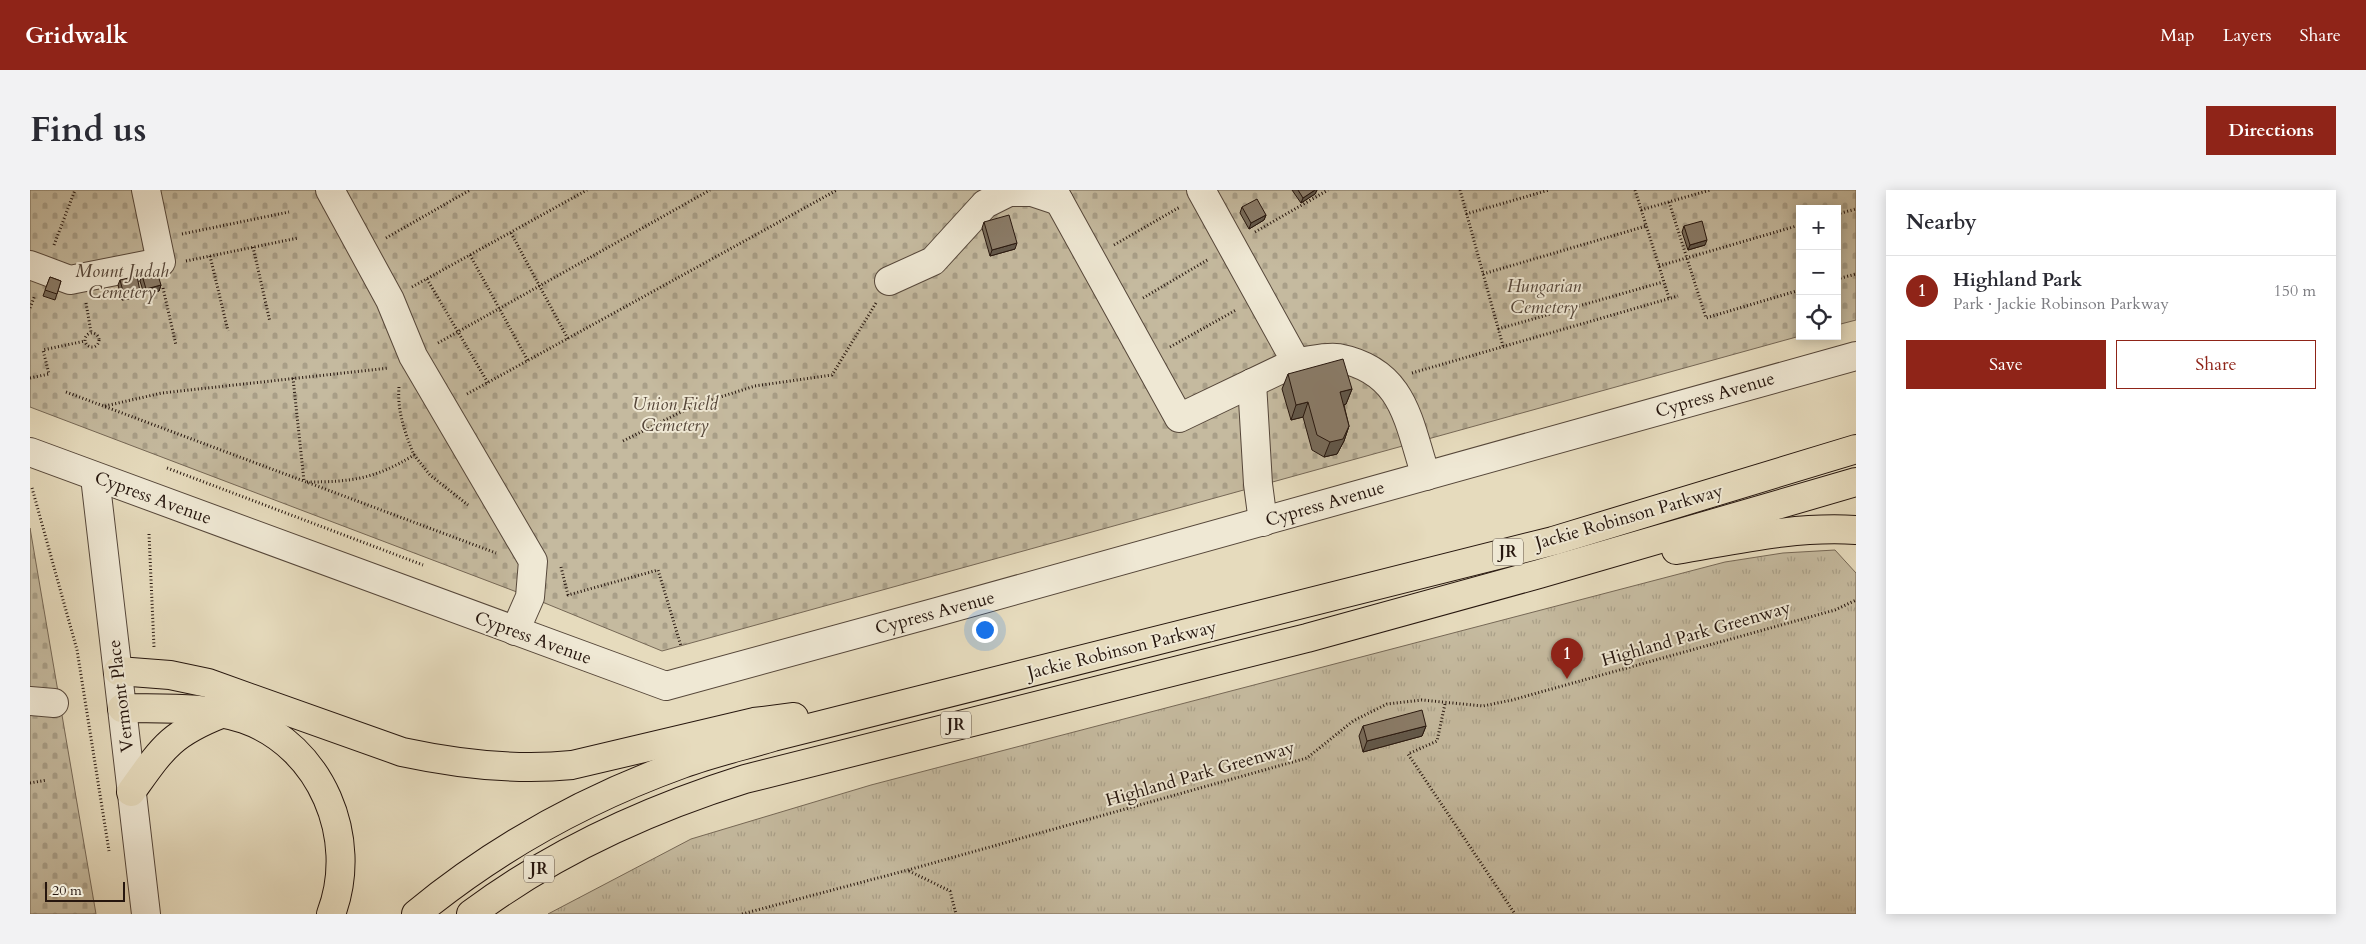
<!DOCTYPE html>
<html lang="en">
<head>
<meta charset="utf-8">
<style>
  :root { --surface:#fff; --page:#f2f2f3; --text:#2b2b33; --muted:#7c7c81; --line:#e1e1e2; --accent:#8f2418 }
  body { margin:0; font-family:Cardo,serif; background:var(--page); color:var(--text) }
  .controls { position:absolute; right:15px; top:15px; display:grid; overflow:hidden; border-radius:0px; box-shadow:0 2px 12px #0003 }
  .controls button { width:45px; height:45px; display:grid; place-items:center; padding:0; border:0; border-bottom:1px solid var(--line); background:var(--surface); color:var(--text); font:25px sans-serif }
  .scale { position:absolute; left:15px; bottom:12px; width:80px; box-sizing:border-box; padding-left:5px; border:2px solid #26160e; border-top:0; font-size:14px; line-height:18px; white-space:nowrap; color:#26160e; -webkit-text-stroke:4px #efe8d4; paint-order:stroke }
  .you { position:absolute; left:954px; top:439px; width:18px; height:18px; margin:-12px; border:4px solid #fff; border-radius:50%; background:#1a73e8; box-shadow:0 0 0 8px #1a73e833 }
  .badge { display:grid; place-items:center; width:32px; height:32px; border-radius:50%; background:var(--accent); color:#fff; font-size:16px; font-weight:700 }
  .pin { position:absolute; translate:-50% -41px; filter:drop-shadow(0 1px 2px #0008) }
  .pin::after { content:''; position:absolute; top:26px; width:18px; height:15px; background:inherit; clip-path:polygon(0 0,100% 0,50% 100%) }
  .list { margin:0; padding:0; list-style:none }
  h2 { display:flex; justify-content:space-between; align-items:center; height:65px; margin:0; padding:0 20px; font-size:21px }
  h2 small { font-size:16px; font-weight:400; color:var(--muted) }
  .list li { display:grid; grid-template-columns:32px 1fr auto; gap:15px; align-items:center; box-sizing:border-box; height:70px; padding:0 20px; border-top:1px solid var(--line) }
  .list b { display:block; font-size:19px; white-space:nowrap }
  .list p { margin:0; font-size:16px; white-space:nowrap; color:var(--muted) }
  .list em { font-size:16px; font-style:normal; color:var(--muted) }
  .actions { display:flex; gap:10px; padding:15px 20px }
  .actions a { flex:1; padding:11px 0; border:1px solid var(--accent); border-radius:0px; text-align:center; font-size:18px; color:var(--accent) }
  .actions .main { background:var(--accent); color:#fff }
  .icon { flex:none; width:28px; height:28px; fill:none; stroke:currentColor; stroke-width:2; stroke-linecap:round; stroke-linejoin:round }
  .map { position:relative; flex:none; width:1826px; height:724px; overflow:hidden; border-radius:0px }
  header { display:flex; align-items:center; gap:30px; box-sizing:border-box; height:70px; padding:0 25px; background:var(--accent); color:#fff }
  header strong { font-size:24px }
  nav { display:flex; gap:28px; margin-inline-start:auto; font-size:18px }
  .intro { display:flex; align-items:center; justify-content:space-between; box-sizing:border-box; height:120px; padding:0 30px }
  h1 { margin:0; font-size:35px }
  .button { padding:12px 22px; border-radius:0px; background:var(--accent); color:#fff; font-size:18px; font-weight:700 }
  main { display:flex; gap:30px; padding:0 30px }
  aside { flex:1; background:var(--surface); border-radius:0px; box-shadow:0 2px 12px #0003 }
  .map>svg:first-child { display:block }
</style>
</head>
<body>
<header>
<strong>Gridwalk</strong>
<nav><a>Map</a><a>Layers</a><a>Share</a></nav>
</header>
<div class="intro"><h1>Find us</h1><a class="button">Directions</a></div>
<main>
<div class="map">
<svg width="1826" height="724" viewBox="0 0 1826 724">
  <defs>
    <pattern id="cemetery-stones" width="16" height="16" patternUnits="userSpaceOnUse" patternTransform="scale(1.25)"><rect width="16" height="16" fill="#c5ba9f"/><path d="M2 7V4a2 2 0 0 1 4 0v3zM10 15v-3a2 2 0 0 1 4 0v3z" fill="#a99f88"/></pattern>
    <pattern id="park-tufts" width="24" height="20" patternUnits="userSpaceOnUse" patternTransform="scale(1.25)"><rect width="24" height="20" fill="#c5ba9f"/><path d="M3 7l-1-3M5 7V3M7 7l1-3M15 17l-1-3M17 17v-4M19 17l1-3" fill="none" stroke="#a99f88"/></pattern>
  </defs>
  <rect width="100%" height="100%" fill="#e6dbbd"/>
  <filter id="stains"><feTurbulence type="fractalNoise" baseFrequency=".004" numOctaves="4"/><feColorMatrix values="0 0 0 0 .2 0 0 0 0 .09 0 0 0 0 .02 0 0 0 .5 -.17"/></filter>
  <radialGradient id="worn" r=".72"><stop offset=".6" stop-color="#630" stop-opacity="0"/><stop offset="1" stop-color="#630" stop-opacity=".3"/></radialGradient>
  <g fill="url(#cemetery-stones)" stroke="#766856">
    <polygon points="0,0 1826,0 1826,130 1807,135 1807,19 1770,19 1770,146 632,461 500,407 0,217"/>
    <polygon points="0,338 66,724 0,724"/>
  </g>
  <polygon fill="url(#park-tufts)" stroke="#766856" points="1805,360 1826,383 1826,724 518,724 661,649 841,595 1695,372 1753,363"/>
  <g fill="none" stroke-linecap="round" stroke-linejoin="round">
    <defs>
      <g id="minor">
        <polyline points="300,0 360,110 383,166 503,371 500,407 485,441"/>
        <polyline points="1023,0 1149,228 1266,172 1171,0"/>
        <polyline points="0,75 40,90 131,72 116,0"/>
        <polyline points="859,91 903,71 955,14 979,2 1002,2 1029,11"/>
        <path d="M 1266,172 C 1279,171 1296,166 1308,168 C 1375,181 1378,232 1396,286"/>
        <polyline points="1222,193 1228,294 1233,332"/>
        <polyline points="0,262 636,496 907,422 1826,166"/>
        <polyline points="65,287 116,724"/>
        <polyline points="0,511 24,513"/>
      </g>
      <g id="highway">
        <path d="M 1646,360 C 1706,350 1764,336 1826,340"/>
        <path d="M 88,481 L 140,485 L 178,493 L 372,562 C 428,574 484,581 542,575 L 724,532 L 764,527"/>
        <path d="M 92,518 C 133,519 175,516 214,529 C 291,556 330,648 301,724"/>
        <path d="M 101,602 C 132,559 140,544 191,524"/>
        <path d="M 386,724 C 465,659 555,609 652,574 C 682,563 713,556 743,547 L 1523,351 L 1826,259"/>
        <path d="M 441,724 C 524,662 616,620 715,589 L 1277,448 L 1509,384 L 1826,292"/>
      </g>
    </defs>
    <use href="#minor" stroke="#56473a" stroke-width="30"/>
    <use href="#highway" stroke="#26160e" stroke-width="30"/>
    <g stroke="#26160e" stroke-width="3" stroke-dasharray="1 2.5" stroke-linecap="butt">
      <polyline points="1430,0 1473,156"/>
      <polyline points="1605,0 1639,108"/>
      <polyline points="1639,12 1676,128 1770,100"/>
      <polyline points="1611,20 1680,0"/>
      <polyline points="1436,24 1519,0"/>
      <polyline points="1807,24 1826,19"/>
      <polyline points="1225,42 1298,0"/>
      <polyline points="481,43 538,149"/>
      <polyline points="152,44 259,22"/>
      <polyline points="356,48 440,0"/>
      <polyline points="24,55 45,0"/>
      <polyline points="1084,55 1150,17"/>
      <polyline points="223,57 240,132"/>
      <polyline points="440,65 498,171"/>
      <polyline points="180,66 198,141"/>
      <polyline points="156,71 268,48"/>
      <polyline points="1629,76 1770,35"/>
      <polyline points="1453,84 1616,36"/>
      <polyline points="397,89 458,193"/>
      <polyline points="1807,89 1826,84"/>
      <polyline points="382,97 557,0"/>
      <polyline points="133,98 146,155"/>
      <polyline points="1113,108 1179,69"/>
      <polyline points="56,113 61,142"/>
      <polyline points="0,118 5,105"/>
      <polyline points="1468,139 1633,92"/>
      <circle cx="62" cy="150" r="7"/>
      <polyline points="408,153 680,0"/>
      <polyline points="1140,157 1206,120"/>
      <polyline points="1382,183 1648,106"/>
      <polyline points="0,188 19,184 13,160 55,151"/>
      <polyline points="263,188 274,291"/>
      <path d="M 369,197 C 367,221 375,243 384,265"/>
      <polyline points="36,202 466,363"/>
      <polyline points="437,204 807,0"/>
      <polyline points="75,216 132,203 359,178"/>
      <polyline points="593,251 665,215 725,196 802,185 846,113"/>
      <polyline points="137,278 393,375"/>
      <path d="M 277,292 C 321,292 345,289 384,265 L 400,285 L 438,315"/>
      <polyline points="2,298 47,460 79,661"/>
      <polyline points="119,344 124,457"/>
      <polyline points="531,377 538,405 628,380 651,456"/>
      <polyline points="1415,514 1407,551 1378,564 1485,724"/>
      <polyline points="0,593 17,590"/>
      <polyline points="879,681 920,701 926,724"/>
      <polyline points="712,724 878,680 1277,568 1323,531 1357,514 1392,510 1453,516 1482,510 1805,420 1826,410"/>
    </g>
    <use href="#minor" stroke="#efe8d4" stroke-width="28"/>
    <use href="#highway" stroke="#e6dbbd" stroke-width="28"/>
  </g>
  <g fill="#776b5a" stroke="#26160e">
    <polygon points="1262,0 1287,0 1285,4 1271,13"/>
    <polygon points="1212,17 1236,25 1234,30 1219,39 1210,23"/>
    <polygon points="954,32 985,59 960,66 952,38"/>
    <polygon points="1654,36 1675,55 1658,60 1652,42"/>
    <polygon points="112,85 131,95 129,101 114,104 110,91"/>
    <polygon points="20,87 31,91 25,110 13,106"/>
    <polygon points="90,90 110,101 108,107 92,110 88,95"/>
    <polygon points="1258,184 1322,199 1316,214 1314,215 1319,236 1314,251 1307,264 1294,267 1282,260 1273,227 1261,230 1252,199"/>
    <polygon points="1333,536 1396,536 1392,546 1333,562 1329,546"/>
  </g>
  <g fill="#61574a" stroke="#26160e">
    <polygon points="1285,0 1287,0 1285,4 1271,13 1273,8"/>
    <polygon points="1236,25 1234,30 1219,39 1221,33"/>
    <polygon points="1677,50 1675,55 1658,60 1660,55"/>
    <polygon points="987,53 985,59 960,66 962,60"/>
    <polygon points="131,95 129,101 114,104 116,99"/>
    <polygon points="110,101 108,107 92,110 94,105"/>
    <polygon points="1322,199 1316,214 1305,218 1310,202"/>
    <polygon points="1278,212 1273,227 1261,230 1266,215"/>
    <polygon points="1319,236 1314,251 1307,264 1294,267 1300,252"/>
    <polygon points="1396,536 1392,546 1333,562 1337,551"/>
  </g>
  <g fill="#8a7c69" stroke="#26160e">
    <polygon points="1268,0 1285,0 1273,8"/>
    <polygon points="1227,9 1236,25 1221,33 1212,17"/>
    <polygon points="979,25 987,53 962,60 954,32"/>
    <polygon points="1672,31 1677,50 1660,55 1654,36"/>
    <polygon points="127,82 131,95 116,99 112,85"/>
    <polygon points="107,86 110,101 94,105 90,90"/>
    <polygon points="20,87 31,91 27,104 15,100"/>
    <polygon points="1313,169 1322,199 1310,202 1319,236 1313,249 1300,252 1287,245 1278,212 1266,215 1258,184"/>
    <polygon points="1392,520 1396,536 1337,551 1333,536"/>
  </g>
  <g text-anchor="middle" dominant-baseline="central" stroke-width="4" stroke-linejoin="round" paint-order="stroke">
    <g fill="#efe8d4" stroke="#625549" stroke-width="1">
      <rect x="1463" y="348.5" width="30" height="27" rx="4"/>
      <rect x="911" y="521.5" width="30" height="27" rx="4"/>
      <rect x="494" y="665.5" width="30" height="27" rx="4"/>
    </g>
    <g font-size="16" font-weight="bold" fill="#26160e">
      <text x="1478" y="362">JR</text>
      <text x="926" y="535">JR</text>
      <text x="509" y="679">JR</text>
    </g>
    <g font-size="18" font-style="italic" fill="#56473a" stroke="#efe8d4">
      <text x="92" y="81">Mount Judah<tspan x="92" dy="21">Cemetery</tspan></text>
      <text x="1514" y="96">Hungarian<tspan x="1514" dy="21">Cemetery</tspan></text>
      <text x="645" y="214">Union Field<tspan x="645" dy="21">Cemetery</tspan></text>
    </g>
    <g font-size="18" fill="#26160e" stroke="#efe8d4">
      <text transform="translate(1685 205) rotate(-16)">Cypress Avenue</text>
      <text transform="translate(123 308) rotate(20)">Cypress Avenue</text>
      <text transform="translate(1295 314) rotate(-16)">Cypress Avenue</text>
      <text transform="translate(1599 327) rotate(-16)">Jackie Robinson Parkway</text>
      <text transform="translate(905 423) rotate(-15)">Cypress Avenue</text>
      <text transform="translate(1666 444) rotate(-16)">Highland Park Greenway</text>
      <text transform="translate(503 448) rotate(20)">Cypress Avenue</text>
      <text transform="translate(1092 460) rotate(-14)">Jackie Robinson Parkway</text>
      <text transform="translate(91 506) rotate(-97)">Vermont Place</text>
      <text transform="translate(1170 584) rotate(-16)">Highland Park Greenway</text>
    </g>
  </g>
  <rect width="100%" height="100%" filter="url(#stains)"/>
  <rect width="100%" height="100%" fill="url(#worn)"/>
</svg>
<div class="controls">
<button>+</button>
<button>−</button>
<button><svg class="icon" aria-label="locate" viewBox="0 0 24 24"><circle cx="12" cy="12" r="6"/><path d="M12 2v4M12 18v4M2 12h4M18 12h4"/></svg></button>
</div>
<div class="scale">20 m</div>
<div class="you"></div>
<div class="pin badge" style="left:1537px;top:489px">1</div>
</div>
<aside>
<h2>Nearby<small></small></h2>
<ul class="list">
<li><span class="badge">1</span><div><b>Highland Park</b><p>Park · Jackie Robinson Parkway</p></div><em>150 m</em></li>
</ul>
<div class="actions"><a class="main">Save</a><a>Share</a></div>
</aside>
</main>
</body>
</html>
